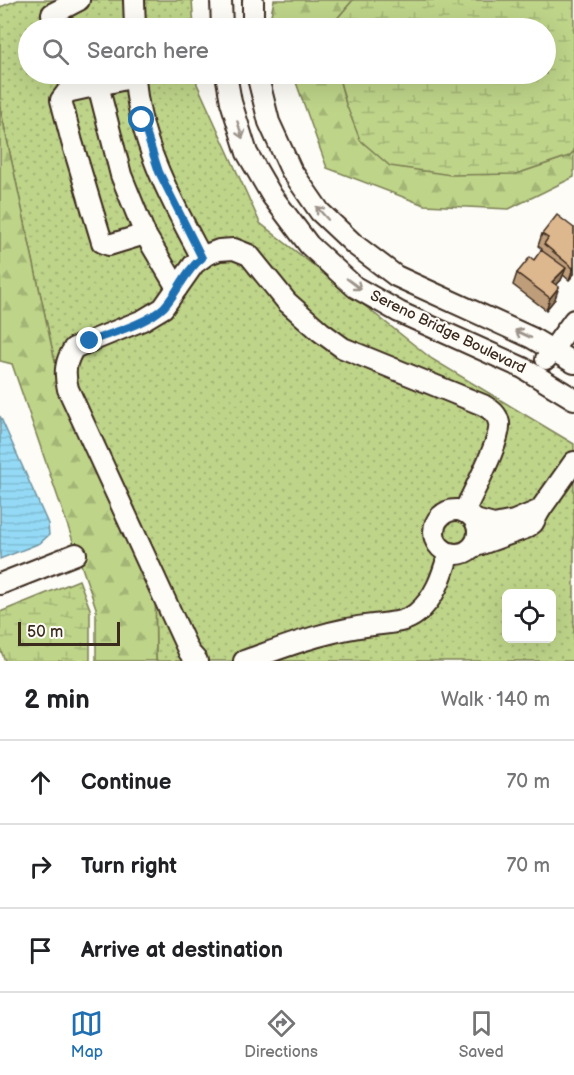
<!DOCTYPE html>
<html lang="en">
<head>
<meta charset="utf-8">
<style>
  :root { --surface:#fff; --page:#f6f6f6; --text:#202124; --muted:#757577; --line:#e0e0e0; --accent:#1f6fb2 }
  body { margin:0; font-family:"Balsamiq Sans",sans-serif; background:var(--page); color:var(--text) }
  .controls { position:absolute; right:18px; bottom:18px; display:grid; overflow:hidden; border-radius:9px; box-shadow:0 6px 24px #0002 }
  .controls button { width:54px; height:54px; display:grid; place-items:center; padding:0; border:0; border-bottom:2px solid var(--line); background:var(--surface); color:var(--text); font:30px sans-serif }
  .scale { position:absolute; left:18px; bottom:15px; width:102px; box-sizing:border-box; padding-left:6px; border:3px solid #3b2a1e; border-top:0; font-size:16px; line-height:21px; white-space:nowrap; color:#3b2a1e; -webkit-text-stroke:4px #fdfcf7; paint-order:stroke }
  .stop { position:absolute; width:18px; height:18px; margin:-14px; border:4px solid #1f6fb2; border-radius:50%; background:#fff }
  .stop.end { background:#1f6fb2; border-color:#fff; box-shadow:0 2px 6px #0008 }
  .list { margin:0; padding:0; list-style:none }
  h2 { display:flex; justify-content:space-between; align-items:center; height:78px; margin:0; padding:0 24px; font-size:26px }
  h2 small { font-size:20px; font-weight:400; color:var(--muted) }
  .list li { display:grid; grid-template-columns:39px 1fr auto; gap:18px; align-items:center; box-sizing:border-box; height:84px; padding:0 24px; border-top:2px solid var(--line) }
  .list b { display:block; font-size:22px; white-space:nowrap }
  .list em { font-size:20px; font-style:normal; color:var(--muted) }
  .icon { flex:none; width:33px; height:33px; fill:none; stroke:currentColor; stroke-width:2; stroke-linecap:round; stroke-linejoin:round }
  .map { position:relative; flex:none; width:574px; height:661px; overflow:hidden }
  .search { position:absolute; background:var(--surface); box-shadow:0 6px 24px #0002; left:18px; right:18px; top:18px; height:66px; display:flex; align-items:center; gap:15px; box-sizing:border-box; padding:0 21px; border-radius:33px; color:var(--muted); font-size:22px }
  .sheet { height:330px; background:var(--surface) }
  nav { display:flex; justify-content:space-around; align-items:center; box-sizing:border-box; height:84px; border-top:2px solid var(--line); background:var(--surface); font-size:16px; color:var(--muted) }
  nav a { display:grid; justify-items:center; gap:3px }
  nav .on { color:var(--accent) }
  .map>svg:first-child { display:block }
</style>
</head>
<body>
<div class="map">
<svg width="574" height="661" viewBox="0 0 574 661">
  <defs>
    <pattern id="grass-dots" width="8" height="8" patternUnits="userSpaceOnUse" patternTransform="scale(1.5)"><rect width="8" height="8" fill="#bed489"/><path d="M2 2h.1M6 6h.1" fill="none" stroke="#a4b676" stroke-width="1.8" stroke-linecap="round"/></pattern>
    <pattern id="forest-firs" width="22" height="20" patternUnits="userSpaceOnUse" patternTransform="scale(1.5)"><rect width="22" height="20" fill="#bed489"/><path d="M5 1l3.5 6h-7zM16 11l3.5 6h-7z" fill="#a4b676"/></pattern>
    <pattern id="wetland-marsh" width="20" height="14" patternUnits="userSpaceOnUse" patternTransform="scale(1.5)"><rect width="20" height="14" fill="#bed489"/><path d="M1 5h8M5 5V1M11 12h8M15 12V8" fill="none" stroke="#a4b676"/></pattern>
    <pattern id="water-rules" width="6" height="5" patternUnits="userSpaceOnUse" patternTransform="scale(1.5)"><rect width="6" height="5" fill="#94daf6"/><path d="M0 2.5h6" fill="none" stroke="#80bbd2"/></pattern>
  </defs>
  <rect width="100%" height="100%" fill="#fdfcf7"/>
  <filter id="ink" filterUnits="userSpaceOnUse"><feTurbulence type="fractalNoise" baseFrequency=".0167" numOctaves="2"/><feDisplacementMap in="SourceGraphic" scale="12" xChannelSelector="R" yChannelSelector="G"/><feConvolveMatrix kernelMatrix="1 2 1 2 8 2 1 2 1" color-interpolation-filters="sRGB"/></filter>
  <g filter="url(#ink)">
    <path fill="url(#grass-dots)" stroke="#7c7f54" stroke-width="1.5" fill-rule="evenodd" d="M 18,0 L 192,0 L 194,28 L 28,28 L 28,74 L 196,74 L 197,84 L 260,223 L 432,359 L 574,444 L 574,661 L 156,661 L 155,582 L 57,371 L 0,107 L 0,7 ZM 506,594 L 552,594 L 552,638 L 506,638 Z"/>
    <g fill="url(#forest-firs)" stroke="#7c7f54" stroke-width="1.5">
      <polygon points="274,0 353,0 335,21 335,28 276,28 271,15"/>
      <polygon points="293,74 338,74 346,104 516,174 569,156 574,151 574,177 509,209 424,205 327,168"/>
      <polygon points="0,107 57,371 155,582 156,661 96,661 96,608 12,364 0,361"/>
    </g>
    <g fill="url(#wetland-marsh)" stroke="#7c7f54" stroke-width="1.5">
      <polygon points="353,0 574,0 574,151 569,156 516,174 451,175 390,166 360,140 346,104 338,74 546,74 546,28 335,28 335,21"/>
      <polygon points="79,580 90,609 90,661 5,661 0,648 0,612"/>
    </g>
    <polygon fill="url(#water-rules)" stroke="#7094a0" stroke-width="1.5" points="0,416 48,524 49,535 40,543 0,559"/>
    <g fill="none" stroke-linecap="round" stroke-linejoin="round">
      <defs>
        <g id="minor">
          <polyline points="134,0 135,28"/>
          <polyline points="221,0 222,28"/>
          <polyline points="52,14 79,0"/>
          <polyline points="253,28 253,0"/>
          <path d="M 135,74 C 137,139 172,202 202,258"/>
          <polyline points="226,74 231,102 247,153 272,196 309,245 355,287 399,312 523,368 574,399"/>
          <polyline points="257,74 269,122 291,170 320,212 355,245 396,276 532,338 574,363"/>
          <polyline points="98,85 121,175 145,234 109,245 102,242 72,142 61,100 67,92 135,77"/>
          <polyline points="145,234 177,288"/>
          <polyline points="546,359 574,320"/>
          <polyline points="540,510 574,462"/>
          <circle cx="456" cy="532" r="22"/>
          <polyline points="473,547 526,528 533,523 540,510 514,521 494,525 475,520"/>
          <polyline points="0,584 76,554"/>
          <path d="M 197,661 L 189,652 L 68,389 C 64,373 65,362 74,348 L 143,320 L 163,308 L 194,264 L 206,255 L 219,250 L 234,249 L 249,255 L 287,302 L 321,332 L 343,348 L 483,405 C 491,410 497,413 499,423 C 502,439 472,494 464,512"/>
          <path d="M 244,661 C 287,646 327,630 373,625 C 388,623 405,623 417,613 C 436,597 442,576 449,553"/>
        </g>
      </defs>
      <use href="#minor" stroke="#3b2a1e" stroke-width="24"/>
      <use href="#minor" stroke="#fdfcf7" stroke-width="20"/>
    </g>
    <polygon fill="#be9d7a" stroke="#3b2a1e" stroke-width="1.5" points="574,228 574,274 569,280 563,275 561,280 556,285 555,299 546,310 513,285 517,273 534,260 542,250 542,249 538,246 542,234"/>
    <g fill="#9b8063" stroke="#3b2a1e" stroke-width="1.5">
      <polygon points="574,267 574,274 569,280 573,268"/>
      <polygon points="566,268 561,280 548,294 552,282"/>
      <polygon points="559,287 555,299 546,310 550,298"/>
    </g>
    <g fill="#ddb78e" stroke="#3b2a1e" stroke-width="1.5">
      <polygon points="557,215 574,228 574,267 573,268 544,244 548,238 542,234"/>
      <polygon points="541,250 566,268 552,282 559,287 550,298 517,273 530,257 534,260"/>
    </g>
    <defs><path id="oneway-shaft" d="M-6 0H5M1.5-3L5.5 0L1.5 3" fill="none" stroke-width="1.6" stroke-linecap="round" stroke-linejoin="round" transform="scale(1.5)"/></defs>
    <g stroke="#9c938a">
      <use href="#oneway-shaft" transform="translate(240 130) rotate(73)"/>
      <use href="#oneway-shaft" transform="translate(322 213) rotate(-132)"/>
      <use href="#oneway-shaft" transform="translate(354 284) rotate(37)"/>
      <use href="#oneway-shaft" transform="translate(523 334) rotate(-155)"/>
    </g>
  </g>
  <g fill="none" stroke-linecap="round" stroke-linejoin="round" filter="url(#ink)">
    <path stroke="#1f6fb2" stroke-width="8" d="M 90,341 C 112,333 148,323 164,307 C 178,292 185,271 202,258 L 159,172 L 142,120"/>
  </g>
  <g text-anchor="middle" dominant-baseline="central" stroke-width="4.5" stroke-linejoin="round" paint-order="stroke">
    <g font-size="15" fill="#3b2a1e" stroke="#fdfcf7">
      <text transform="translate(448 332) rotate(26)">Sereno Bridge Boulevard</text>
    </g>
  </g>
</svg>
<div class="controls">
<button><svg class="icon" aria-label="locate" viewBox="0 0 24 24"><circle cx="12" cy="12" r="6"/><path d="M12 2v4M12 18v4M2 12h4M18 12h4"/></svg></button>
</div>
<div class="scale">50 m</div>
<div class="stop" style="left:142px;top:120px"></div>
<div class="stop end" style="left:90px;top:341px"></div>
<div class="search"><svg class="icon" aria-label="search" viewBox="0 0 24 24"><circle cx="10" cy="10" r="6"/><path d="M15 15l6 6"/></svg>Search here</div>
</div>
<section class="sheet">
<h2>2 min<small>Walk · 140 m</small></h2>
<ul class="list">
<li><svg class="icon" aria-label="ahead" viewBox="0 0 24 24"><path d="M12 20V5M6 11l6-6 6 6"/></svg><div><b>Continue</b></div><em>70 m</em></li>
<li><svg class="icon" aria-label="right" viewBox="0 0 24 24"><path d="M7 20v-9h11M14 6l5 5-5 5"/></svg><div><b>Turn right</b></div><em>70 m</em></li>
<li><svg class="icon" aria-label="arrive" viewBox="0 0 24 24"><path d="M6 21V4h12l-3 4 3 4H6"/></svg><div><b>Arrive at destination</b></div></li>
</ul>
</section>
<nav>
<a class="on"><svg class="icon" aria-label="map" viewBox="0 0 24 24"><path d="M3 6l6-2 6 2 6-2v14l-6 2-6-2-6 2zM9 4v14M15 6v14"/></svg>Map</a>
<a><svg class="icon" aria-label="directions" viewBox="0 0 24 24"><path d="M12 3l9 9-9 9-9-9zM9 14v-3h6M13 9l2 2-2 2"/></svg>Directions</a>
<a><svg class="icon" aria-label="saved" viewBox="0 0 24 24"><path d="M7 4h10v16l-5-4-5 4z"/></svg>Saved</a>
</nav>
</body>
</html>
